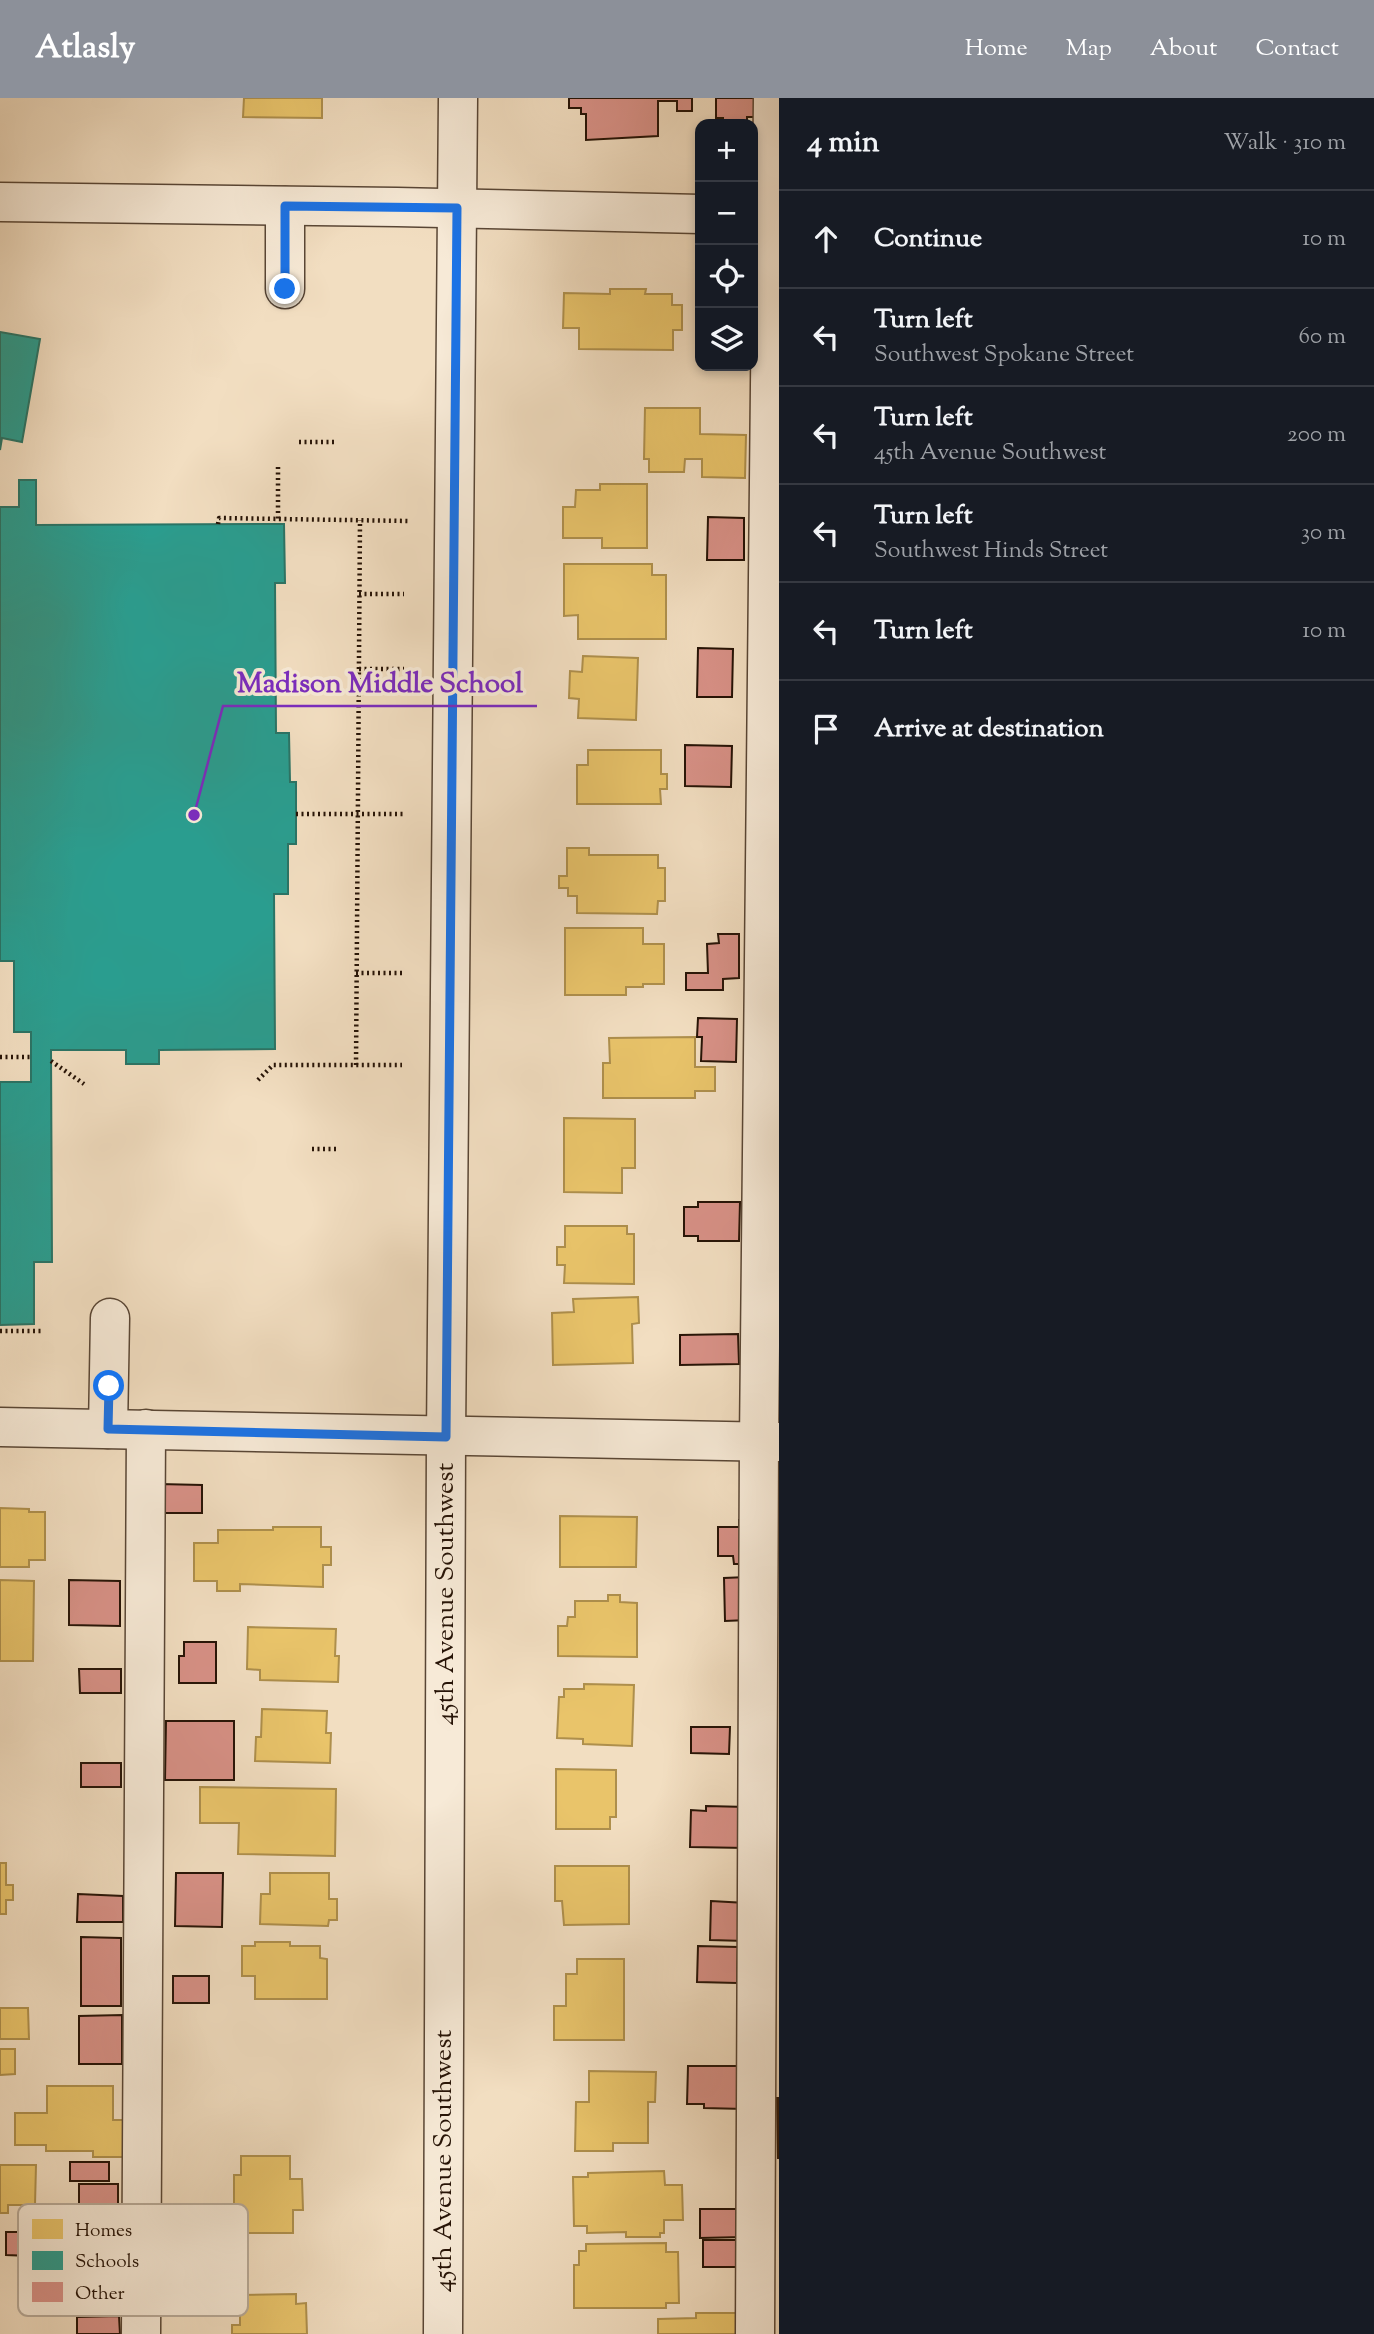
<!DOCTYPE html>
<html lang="en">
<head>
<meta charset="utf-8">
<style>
  :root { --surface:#171b24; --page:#242831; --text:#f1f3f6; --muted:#9ea1a6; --line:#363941; --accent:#8c9099 }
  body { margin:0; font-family:"Sorts Mill Goudy",serif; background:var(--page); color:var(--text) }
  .controls { position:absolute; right:21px; top:21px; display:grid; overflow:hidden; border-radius:14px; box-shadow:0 4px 10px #0003 }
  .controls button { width:63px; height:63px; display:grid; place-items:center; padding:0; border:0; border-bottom:2px solid var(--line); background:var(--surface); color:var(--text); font:35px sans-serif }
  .stop { position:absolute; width:21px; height:21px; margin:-16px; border:5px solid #1a73e8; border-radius:50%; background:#fff }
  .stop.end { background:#1a73e8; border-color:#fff; box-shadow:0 2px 7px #0008 }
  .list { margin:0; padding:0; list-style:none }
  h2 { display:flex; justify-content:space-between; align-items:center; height:91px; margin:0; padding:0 28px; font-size:30px }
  h2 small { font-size:23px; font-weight:400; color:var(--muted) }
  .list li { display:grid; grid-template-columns:46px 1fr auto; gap:21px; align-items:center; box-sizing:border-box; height:98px; padding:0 28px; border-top:2px solid var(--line) }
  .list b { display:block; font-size:26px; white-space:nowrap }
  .list p { margin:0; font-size:23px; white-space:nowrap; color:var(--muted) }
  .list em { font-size:23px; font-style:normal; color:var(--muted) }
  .icon { flex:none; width:38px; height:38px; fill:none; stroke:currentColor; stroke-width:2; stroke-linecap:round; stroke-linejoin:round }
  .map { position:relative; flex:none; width:779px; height:2236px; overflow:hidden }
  header { display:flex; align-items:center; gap:42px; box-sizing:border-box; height:98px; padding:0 35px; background:var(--accent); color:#fff }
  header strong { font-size:33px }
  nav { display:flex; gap:38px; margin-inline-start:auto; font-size:24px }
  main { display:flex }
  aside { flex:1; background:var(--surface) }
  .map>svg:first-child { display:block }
</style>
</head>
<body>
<header>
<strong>Atlasly</strong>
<nav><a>Home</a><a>Map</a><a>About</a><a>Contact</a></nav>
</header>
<main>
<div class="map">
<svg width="779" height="2236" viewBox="0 0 779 2236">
  <rect width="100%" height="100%" fill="#f2dec1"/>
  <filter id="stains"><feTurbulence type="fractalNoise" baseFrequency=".00286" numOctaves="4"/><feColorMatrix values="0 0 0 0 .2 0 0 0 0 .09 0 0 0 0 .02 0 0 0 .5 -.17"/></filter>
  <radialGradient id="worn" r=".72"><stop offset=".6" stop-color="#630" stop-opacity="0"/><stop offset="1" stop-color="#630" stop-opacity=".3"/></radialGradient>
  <g fill="#e9c46a" stroke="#ae8f4c" stroke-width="2">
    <polygon points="244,0 322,0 322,20 243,19"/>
    <polygon points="610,191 646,191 645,196 672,196 672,207 682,207 682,232 673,232 673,252 579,251 579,230 563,230 564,195 610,196"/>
    <polygon points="645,310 700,310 700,336 746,337 745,380 702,379 702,361 685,361 684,374 649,374 649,361 644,361"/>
    <polygon points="600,386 647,386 647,450 602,450 602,440 563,440 563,409 575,409 576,392 600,392"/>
    <polygon points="564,466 652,466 652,477 666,477 666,541 578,541 578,517 564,518"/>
    <polygon points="583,558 638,560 636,622 578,620 579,601 569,600 570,573 582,574"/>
    <polygon points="588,652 661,652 661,676 667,676 667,691 660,691 661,706 577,706 577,667 588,667"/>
    <polygon points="567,750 589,750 589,757 658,757 658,770 665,770 665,803 658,803 657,816 577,815 577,798 568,798 568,790 559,790 559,778 567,778"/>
    <polygon points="565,830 643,830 643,846 664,846 664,886 643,886 643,889 626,889 626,897 565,897"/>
    <polygon points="695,939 695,969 715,969 715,993 695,993 695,1000 603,1000 603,965 610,965 609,940"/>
    <polygon points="564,1020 635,1021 635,1070 622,1070 622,1095 564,1094"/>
    <polygon points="565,1128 627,1128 627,1136 634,1136 634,1186 564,1185 565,1167 557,1167 557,1149 565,1149"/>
    <polygon points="638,1199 639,1225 632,1226 633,1265 553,1267 552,1215 574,1214 573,1201"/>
    <polygon points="0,1410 29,1411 29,1414 45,1414 45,1462 29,1462 29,1469 0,1469"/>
    <polygon points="560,1418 637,1419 636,1469 560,1469"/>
    <polygon points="273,1429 321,1429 321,1449 331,1449 331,1467 323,1467 323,1489 240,1486 240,1493 217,1493 217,1483 194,1483 194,1445 218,1445 218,1432 273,1432"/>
    <polygon points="0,1482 34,1483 33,1563 0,1563"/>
    <polygon points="608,1497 620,1497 620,1504 637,1505 637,1559 558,1558 558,1528 567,1528 568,1519 575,1519 575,1503 608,1503"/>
    <polygon points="248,1529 336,1531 335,1558 339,1558 338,1584 260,1582 260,1572 247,1571"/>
    <polygon points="584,1586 634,1587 632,1648 583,1646 583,1641 557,1640 559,1599 564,1599 564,1591 584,1591"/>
    <polygon points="262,1611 327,1613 326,1635 331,1635 330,1665 255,1663 256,1639 261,1639"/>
    <polygon points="556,1671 616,1672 616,1719 610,1719 610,1731 556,1731"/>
    <polygon points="200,1689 336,1691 335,1758 238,1756 239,1725 200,1725"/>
    <polygon points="0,1765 6,1765 6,1787 13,1787 13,1802 6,1802 6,1816 0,1816"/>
    <polygon points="555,1768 629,1768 629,1826 564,1827 562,1803 555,1803"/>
    <polygon points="270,1775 329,1775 329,1801 337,1801 337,1822 329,1822 328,1828 260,1826 261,1796 270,1796"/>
    <polygon points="255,1844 290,1844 290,1848 320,1848 320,1860 327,1861 327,1901 255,1901 255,1878 242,1878 242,1848 255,1848"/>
    <polygon points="577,1861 624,1861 624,1942 554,1942 554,1908 566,1908 566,1876 577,1876"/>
    <polygon points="0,1910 28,1910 29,1941 0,1941"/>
    <polygon points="0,1951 15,1951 15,1976 0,1977"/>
    <polygon points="589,1973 656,1974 655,2004 648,2004 648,2045 613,2045 613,2053 575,2053 576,2004 589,2004"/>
    <polygon points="47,1988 113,1988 113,2022 130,2022 130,2059 93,2059 93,2053 46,2053 46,2047 15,2047 15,2015 47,2015"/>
    <polygon points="241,2058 290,2058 290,2081 302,2081 303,2112 293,2112 293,2135 242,2135 242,2120 234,2120 234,2077 241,2077"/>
    <polygon points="0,2067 36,2067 35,2107 8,2107 8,2115 0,2115"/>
    <polygon points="664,2073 665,2087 682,2087 683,2122 664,2122 664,2135 660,2135 660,2139 626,2139 626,2134 587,2135 587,2128 574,2128 573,2079 588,2079 588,2075"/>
    <polygon points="666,2145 666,2154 678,2154 679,2205 666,2205 666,2210 574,2210 574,2167 579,2167 579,2153 586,2153 586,2146"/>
    <polygon points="296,2196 296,2206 306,2205 307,2236 232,2236 232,2227 240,2227 240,2197"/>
    <polygon points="696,2215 736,2215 742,2236 658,2236 658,2221 696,2220"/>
  </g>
  <g fill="#2a9d8f" stroke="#297466" stroke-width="2">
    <polygon points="0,234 40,241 22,344 2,340 0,352"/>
    <polygon points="19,382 36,382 36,427 284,426 285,485 275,485 276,635 289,635 290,684 296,684 296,746 288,746 288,796 274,796 275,951 159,952 159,966 126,966 126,952 51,952 52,1164 34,1164 34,1226 0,1227 0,984 31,984 31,934 14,934 14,863 0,863 0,409 19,409"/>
  </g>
  <g fill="#d89187" stroke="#261306" stroke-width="2">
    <polygon points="569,0 692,0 692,13 677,13 677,3 658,3 658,38 586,42 586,16 581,16 581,10 569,10"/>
    <polygon points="716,0 754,0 754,19 747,19 747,26 723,26 723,20 716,20"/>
    <polygon points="708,419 744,420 744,462 707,462"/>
    <polygon points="698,550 733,551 732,599 697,599"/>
    <polygon points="685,647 732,648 731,689 685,688"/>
    <polygon points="718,836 739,836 739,880 723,881 723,892 686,892 686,875 708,875 707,846 719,845"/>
    <polygon points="698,920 737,921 736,964 701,963 702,939 697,939"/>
    <polygon points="698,1104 740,1104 739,1143 698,1143 698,1138 684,1138 684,1109 698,1109"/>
    <polygon points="738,1236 739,1266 680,1267 680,1237"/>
    <polygon points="159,1386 202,1387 202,1415 158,1415"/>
    <polygon points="739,1422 748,1422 748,1466 734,1466 733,1458 718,1458 718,1429 739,1429"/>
    <polygon points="747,1479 748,1522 725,1523 724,1480"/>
    <polygon points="69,1482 120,1483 120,1528 69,1527"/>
    <polygon points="184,1544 216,1544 216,1585 179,1585 179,1558 184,1558"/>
    <polygon points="79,1571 121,1571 121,1595 80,1595"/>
    <polygon points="166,1623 234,1623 234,1682 165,1682"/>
    <polygon points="691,1629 730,1629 729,1656 691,1655"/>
    <rect x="81" y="1665" width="40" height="24"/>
    <polygon points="706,1708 747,1709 746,1750 690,1749 691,1712 706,1713"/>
    <polygon points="176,1775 223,1775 222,1829 175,1828"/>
    <polygon points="78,1796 123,1798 123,1824 77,1824"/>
    <polygon points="711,1803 746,1805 745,1843 710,1842"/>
    <polygon points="81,1839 121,1840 121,1908 81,1908"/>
    <polygon points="698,1848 738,1849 737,1885 697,1884"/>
    <rect x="173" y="1878" width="36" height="27"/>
    <polygon points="122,1917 122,1966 79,1966 79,1918"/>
    <polygon points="688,1968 744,1968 744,2011 704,2010 704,2006 687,2006"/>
    <polygon points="777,2000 779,2000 779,2060 778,2060"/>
    <rect x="70" y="2064" width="39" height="19"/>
    <polygon points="79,2086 118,2086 118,2108 79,2109"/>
    <polygon points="700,2111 744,2111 744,2139 700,2140"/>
    <polygon points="23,2124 83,2126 82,2160 6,2157 6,2134 23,2134"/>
    <rect x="703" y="2142" width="41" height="27"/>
    <polygon points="119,2218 120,2236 77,2236 77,2219"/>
  </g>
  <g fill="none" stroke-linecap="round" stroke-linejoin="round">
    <defs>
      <g id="minor">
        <polyline points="0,104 397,109 700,116"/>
        <polyline points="285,108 285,191"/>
        <polyline points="0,1329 779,1344"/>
        <polyline points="108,1331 110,1220"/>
        <polyline points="141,2236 146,1331"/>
        <polyline points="443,2236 446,1339 458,0"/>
        <polyline points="755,2236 759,1344 773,0"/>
      </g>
    </defs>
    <use href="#minor" stroke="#594635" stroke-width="41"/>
    <g stroke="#261306" stroke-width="4.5" stroke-dasharray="2 3.5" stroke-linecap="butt">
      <polyline points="299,344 336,344"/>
      <polyline points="278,369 278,421"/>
      <polyline points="218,426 219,420 408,423"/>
      <polyline points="359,496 404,496"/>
      <polyline points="359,571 404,571"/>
      <polyline points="296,716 403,716"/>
      <polyline points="356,875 403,875"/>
      <polyline points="0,959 31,959"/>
      <polyline points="51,963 84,986"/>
      <polyline points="356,967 360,422"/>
      <polyline points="258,982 273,967 402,967"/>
      <polyline points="312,1051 339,1051"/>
      <polyline points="0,1233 41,1233"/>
    </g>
    <use href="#minor" stroke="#f7ead7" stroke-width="38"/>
  </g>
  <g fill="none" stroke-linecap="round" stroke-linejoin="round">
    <polyline stroke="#1a73e8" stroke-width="9" points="109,1288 108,1331 446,1339 457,110 285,108 285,191"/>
  </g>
  <g text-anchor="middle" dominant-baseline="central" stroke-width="7" stroke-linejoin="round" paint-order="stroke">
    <g font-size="26" fill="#261306" stroke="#f7ead7">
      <text transform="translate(446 1496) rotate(-90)">45th Avenue Southwest</text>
      <text transform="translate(444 2063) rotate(-90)">45th Avenue Southwest</text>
    </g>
  </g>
  <rect x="18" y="2106" width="230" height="112" rx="10" fill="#f7ead7" stroke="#b8aa98" stroke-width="2"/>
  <rect x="32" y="2121" width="31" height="20" fill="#e9c46a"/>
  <rect x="32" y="2153" width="31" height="19" fill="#2a9d8f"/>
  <rect x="32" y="2184" width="31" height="20" fill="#d89187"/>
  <g font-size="19" fill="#261306">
    <text x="75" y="2138">Homes</text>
    <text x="75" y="2169">Schools</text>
    <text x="75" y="2201">Other</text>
  </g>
  <path fill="none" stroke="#7b2cbf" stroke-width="2.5" d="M194 717L223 608H537"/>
  <circle fill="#7b2cbf" stroke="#f7ead7" stroke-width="2.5" cx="194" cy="717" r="7"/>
  <g font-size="28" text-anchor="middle" font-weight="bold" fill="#7b2cbf" stroke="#f7ead7" stroke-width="7" stroke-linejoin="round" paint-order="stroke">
    <text x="380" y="594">Madison Middle School</text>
  </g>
  <rect width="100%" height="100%" filter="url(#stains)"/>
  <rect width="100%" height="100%" fill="url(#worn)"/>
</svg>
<div class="controls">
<button>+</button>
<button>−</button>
<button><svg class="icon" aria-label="locate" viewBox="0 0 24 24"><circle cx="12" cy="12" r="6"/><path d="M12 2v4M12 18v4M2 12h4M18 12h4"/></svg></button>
<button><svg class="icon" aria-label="layers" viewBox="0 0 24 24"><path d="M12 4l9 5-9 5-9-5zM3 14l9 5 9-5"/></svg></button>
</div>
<div class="stop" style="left:109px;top:1288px"></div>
<div class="stop end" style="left:285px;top:191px"></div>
</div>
<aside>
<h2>4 min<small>Walk · 310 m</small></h2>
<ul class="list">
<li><svg class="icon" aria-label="ahead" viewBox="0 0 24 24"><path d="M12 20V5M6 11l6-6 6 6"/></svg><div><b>Continue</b></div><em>10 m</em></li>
<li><svg class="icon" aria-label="left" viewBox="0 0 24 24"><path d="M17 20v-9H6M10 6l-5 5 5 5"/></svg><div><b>Turn left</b><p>Southwest Spokane Street</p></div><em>60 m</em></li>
<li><svg class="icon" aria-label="left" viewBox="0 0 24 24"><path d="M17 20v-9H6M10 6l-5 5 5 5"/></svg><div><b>Turn left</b><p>45th Avenue Southwest</p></div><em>200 m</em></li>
<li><svg class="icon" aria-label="left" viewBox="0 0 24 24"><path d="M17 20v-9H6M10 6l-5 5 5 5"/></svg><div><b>Turn left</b><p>Southwest Hinds Street</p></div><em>30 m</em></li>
<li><svg class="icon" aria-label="left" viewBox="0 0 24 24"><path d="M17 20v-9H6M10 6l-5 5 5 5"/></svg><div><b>Turn left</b></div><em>10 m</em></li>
<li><svg class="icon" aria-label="arrive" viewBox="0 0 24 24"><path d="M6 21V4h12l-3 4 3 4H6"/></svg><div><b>Arrive at destination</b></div></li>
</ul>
</aside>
</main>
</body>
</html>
